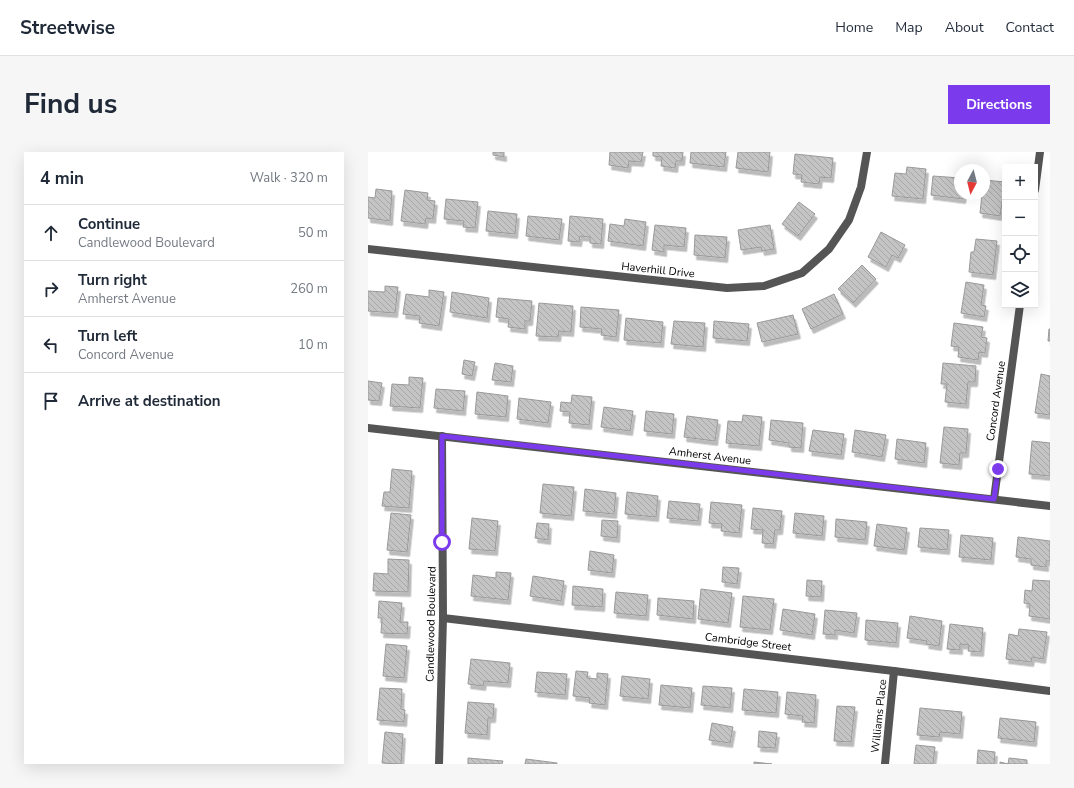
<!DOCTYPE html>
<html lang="en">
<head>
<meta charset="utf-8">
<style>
  :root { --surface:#fff; --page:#f6f6f7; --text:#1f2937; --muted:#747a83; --line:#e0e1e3; --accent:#7c3aed }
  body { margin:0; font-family:"Nunito Sans",sans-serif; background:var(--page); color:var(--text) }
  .controls { position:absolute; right:12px; top:12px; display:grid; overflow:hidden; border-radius:0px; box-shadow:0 4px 16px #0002 }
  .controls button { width:36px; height:36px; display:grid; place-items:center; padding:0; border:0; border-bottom:1px solid var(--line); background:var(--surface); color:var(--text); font:20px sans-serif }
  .compass { position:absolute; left:586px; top:12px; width:36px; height:36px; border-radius:50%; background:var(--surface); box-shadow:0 4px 16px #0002; rotate:187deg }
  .stop { position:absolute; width:12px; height:12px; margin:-9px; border:3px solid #7c3aed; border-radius:50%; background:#fff }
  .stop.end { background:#7c3aed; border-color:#fff; box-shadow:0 1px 4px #0008 }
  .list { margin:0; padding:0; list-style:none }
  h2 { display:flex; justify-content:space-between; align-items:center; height:52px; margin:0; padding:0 16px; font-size:17px }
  h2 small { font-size:13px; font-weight:400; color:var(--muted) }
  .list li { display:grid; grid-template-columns:26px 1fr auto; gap:12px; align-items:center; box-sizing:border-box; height:56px; padding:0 16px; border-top:1px solid var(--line) }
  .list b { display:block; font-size:15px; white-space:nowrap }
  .list p { margin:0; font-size:13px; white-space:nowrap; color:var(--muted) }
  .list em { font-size:13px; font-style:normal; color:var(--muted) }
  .icon { flex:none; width:22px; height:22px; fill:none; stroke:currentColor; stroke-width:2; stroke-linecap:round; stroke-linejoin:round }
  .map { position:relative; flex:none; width:682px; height:612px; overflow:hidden; border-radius:0px }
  header { display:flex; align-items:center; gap:24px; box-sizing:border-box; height:56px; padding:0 20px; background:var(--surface); border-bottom:1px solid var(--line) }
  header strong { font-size:19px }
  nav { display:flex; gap:22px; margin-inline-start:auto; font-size:14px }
  .intro { display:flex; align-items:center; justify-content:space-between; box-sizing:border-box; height:96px; padding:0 24px }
  h1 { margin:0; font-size:28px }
  .button { padding:10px 18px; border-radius:0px; background:var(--accent); color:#fff; font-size:14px; font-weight:700 }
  main { display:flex; gap:24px; padding:0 24px }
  aside { flex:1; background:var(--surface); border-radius:0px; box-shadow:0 4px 16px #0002 }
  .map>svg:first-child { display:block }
</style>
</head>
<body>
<header>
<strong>Streetwise</strong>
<nav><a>Home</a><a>Map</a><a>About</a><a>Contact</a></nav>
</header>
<div class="intro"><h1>Find us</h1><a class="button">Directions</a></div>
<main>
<aside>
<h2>4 min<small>Walk · 320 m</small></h2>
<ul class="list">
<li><svg class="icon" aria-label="ahead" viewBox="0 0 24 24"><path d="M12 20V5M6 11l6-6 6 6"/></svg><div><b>Continue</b><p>Candlewood Boulevard</p></div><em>50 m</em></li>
<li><svg class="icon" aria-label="right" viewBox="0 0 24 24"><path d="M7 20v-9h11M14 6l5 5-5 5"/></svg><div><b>Turn right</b><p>Amherst Avenue</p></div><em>260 m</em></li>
<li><svg class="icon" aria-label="left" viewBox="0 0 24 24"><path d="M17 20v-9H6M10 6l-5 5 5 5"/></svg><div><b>Turn left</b><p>Concord Avenue</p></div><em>10 m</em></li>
<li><svg class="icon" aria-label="arrive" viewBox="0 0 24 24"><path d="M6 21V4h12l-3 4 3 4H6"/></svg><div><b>Arrive at destination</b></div></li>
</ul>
</aside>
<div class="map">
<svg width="682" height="612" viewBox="0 0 682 612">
  <defs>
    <pattern id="building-back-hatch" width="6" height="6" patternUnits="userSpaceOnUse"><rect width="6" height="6" fill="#c4c4c4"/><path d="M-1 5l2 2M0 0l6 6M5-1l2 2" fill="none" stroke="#a7a7a7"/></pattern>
    <filter id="shadow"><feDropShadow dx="2.5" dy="4.5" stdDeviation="0" flood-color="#0004"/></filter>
  </defs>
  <rect width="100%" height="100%" fill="#fff"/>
  <g fill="url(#building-back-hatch)" stroke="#999" filter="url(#shadow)">
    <polygon points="125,0 136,0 136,5 125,3"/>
    <polygon points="242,0 275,0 273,10 261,9 260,16 241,13"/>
    <polygon points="285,0 315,0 314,9 308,9 307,16 293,14 294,5 285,4"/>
    <polygon points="323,0 358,0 356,15 322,11"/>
    <polygon points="370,0 402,0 400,20 368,16"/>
    <polygon points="427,2 465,6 463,26 452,25 451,32 433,30 434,23 425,22"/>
    <polygon points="539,15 558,17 555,47 524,44 527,21 538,22"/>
    <polygon points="565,24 592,26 592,42 596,42 595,47 563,43"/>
    <polygon points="616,28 637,30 632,64 612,61 614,42 616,42"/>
    <polygon points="8,37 24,39 22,69 0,66 0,45 7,46"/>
    <polygon points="37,38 60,41 59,48 67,49 65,67 58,66 57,72 33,69"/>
    <polygon points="78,47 110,50 107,76 95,75 96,69 76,67"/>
    <polygon points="431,50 447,62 430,84 414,72"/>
    <polygon points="120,59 149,62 147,82 118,79"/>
    <polygon points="160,64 194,67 191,88 158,84"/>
    <polygon points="202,64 235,67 233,92 222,91 222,85 212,84 211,90 200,89"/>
    <polygon points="257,67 278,70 275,94 240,89 242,72 256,74"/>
    <polygon points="287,73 318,76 316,95 296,93 296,100 284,98"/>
    <polygon points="402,73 406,97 394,99 393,95 373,98 370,78"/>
    <polygon points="513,80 537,93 530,106 524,103 518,115 500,105"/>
    <polygon points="327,83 359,85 357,106 326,103"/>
    <polygon points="608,87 629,89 625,123 601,120 603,100 606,100"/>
    <polygon points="494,113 508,127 485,151 470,137"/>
    <polygon points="598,130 616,133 613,153 618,154 616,165 593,161"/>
    <polygon points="17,134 30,135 27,161 0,159 0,139 17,140"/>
    <polygon points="61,138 76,140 71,174 51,171 52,164 35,162 38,142 61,145"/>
    <polygon points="84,140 121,146 119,166 82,160"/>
    <polygon points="466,142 475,162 443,177 434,157"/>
    <polygon points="130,146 164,149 162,169 157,169 157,177 140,175 141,167 128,165"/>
    <polygon points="171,151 205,154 203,180 191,179 190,185 168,184"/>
    <polygon points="213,155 251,158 248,185 233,183 234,177 212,175"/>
    <polygon points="425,163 430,182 394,190 389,171"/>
    <polygon points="258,166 295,170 293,191 256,188"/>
    <polygon points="306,169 337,171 335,195 303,192"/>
    <polygon points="346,169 381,172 379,189 345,186"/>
    <polygon points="586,171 615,175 613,185 619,186 617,201 611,200 610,208 590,205 591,195 583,194"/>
    <polygon points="681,177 682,177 682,189 680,189"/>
    <polygon points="96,208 107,210 104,224 94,222"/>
    <polygon points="127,211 145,214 143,230 124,228"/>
    <polygon points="575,211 608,214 607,230 600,230 598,252 577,250 579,232 573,232"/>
    <polygon points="673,222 682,224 682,263 667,261"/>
    <polygon points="41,225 55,226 52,256 22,254 24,232 41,233"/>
    <polygon points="0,229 14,231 11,249 0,248"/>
    <polygon points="68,237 97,239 95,259 66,256"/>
    <polygon points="109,240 140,244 138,265 107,262"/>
    <polygon points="204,243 224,245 221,273 201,271 202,260 192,259 193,250 203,251"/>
    <polygon points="151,246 183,250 180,271 149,267"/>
    <polygon points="236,255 265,259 262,279 233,275"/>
    <polygon points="278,259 306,262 304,282 276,279"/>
    <polygon points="375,263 394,265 391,294 358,291 360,269 374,270"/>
    <polygon points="319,264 350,268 347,289 316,285"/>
    <polygon points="403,268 435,271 433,296 421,295 421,291 401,288"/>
    <polygon points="576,275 600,277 598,301 592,301 591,313 572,311"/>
    <polygon points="445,278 476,282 473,303 441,299"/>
    <polygon points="487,278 518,283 514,305 484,300"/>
    <polygon points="529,287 558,291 556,311 527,307"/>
    <polygon points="664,289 682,291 682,324 661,322"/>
    <polygon points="24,317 44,319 41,356 14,354 16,340 22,340"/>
    <polygon points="175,332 206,335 203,364 172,361"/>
    <polygon points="217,337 248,341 246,362 215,359"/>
    <polygon points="259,340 290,344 288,365 257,362"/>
    <polygon points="301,349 332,352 330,369 299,366"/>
    <polygon points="343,350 374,353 371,381 353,379 354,372 341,371"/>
    <polygon points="385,356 414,359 412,378 407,378 405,392 394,391 395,378 383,377"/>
    <polygon points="23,361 43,363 39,400 19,398"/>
    <polygon points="427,361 456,364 454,384 425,381"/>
    <polygon points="104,366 130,369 127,399 101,397"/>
    <polygon points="468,367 499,370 497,388 467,385"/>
    <polygon points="234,368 250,369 249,386 233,384"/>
    <polygon points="169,371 181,372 180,388 167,386"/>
    <polygon points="509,372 539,376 536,398 506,394"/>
    <polygon points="552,376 581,378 579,398 550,395"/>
    <polygon points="593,383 625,386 623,408 591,405"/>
    <polygon points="650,385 682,389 682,409 678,409 678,415 663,413 663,407 648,405"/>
    <polygon points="222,399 246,403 244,421 220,418"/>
    <polygon points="20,407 41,408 40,440 5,439 6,421 20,422"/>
    <polygon points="355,415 371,416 369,432 354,430"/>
    <polygon points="128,420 143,421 140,448 103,444 105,423 128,426"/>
    <polygon points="165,424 196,429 193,449 162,444"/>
    <polygon points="439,428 454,429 453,445 438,444"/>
    <polygon points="665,428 682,429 682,467 661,464 662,452 656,451 657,438 664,439"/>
    <polygon points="205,434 235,437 234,455 204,453"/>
    <polygon points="333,437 364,441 360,471 330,467"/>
    <polygon points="248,440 280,443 278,464 246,461"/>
    <polygon points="375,444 406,447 402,478 372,475"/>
    <polygon points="290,446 326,449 325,467 289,463"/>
    <polygon points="11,449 34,451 32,470 40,470 39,482 13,481 14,466 10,466"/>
    <polygon points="415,457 447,462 444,483 412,478"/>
    <polygon points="457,458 489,461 486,481 467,478 467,483 455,482"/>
    <polygon points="542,464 574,469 571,494 558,492 559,489 539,486"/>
    <polygon points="498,468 530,471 528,491 497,488"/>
    <polygon points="582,472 615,476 613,500 600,499 601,493 592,492 592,498 579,497"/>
    <polygon points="651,477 679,480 675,507 664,505 663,510 638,507 641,482 650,484"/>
    <polygon points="18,492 39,494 36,526 15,524"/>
    <polygon points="103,507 142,511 140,531 116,529 115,534 100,532"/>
    <polygon points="208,519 220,520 219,526 229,527 229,521 240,522 237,553 221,551 222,546 205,544"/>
    <polygon points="169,520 199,522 197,543 167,540"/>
    <polygon points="254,524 282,527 280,547 252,544"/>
    <polygon points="293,533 324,536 322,556 291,553"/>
    <polygon points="335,534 364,536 362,556 333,553"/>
    <polygon points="12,536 34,537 33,557 37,558 36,570 9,568"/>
    <polygon points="376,537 410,540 408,561 374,558"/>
    <polygon points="419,540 448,543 446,571 434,570 435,564 417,562"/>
    <polygon points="100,550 126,552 125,566 120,566 119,583 97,581"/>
    <polygon points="469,554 487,555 483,590 466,589"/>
    <polygon points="552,556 594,560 592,582 572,580 571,585 549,583"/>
    <polygon points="632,566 668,570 666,590 630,586"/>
    <polygon points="344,571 365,575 362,591 341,588"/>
    <polygon points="391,579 409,581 407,596 390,595"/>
    <polygon points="17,580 35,582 33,612 14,611"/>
    <polygon points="548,593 567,595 565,612 546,612"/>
    <polygon points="610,598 627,600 626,612 609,612"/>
    <polygon points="100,606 135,609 134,612 100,612"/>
    <polygon points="641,606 659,608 659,612 632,612 632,610 640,612"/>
    <polygon points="158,607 189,611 189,612 157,612"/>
    <polygon points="386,610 404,612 386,612"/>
  </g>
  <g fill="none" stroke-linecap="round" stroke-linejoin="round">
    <g stroke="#555" stroke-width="8">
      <polyline points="667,38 672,0"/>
      <polyline points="0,97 359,136 396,134 434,121 461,97 481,68 493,35 499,0"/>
      <polyline points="0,276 682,354"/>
      <polyline points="626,347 652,153"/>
      <polyline points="75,466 526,519 682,539"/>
      <polyline points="71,612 75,466 74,284"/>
      <polyline points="517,612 526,519"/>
    </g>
  </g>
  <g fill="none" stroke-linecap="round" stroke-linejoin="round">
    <polyline stroke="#7c3aed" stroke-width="5" points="74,390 74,284 626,347 630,317"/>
  </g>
  <g text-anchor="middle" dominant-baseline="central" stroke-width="3" stroke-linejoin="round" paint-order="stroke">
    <g font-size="11" fill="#000" stroke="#fff">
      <text transform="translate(290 118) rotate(6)">Haverhill Drive</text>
      <text transform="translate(628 249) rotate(-82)">Concord Avenue</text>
      <text transform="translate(342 304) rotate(7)">Amherst Avenue</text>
      <text transform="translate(63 472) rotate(-89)">Candlewood Boulevard</text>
      <text transform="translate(380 490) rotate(7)">Cambridge Street</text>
      <text transform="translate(511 564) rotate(-84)">Williams Place</text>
    </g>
  </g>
</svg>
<div class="controls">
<button>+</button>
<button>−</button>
<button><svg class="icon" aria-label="locate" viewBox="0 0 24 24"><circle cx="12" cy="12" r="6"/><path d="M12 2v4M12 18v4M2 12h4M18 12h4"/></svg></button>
<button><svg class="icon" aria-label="layers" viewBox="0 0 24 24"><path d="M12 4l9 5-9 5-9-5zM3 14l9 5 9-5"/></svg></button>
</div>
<svg class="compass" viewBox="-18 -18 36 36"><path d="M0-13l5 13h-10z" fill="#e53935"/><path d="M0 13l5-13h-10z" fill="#747a83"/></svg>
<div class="stop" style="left:74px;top:390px"></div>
<div class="stop end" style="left:630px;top:317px"></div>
</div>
</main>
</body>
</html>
